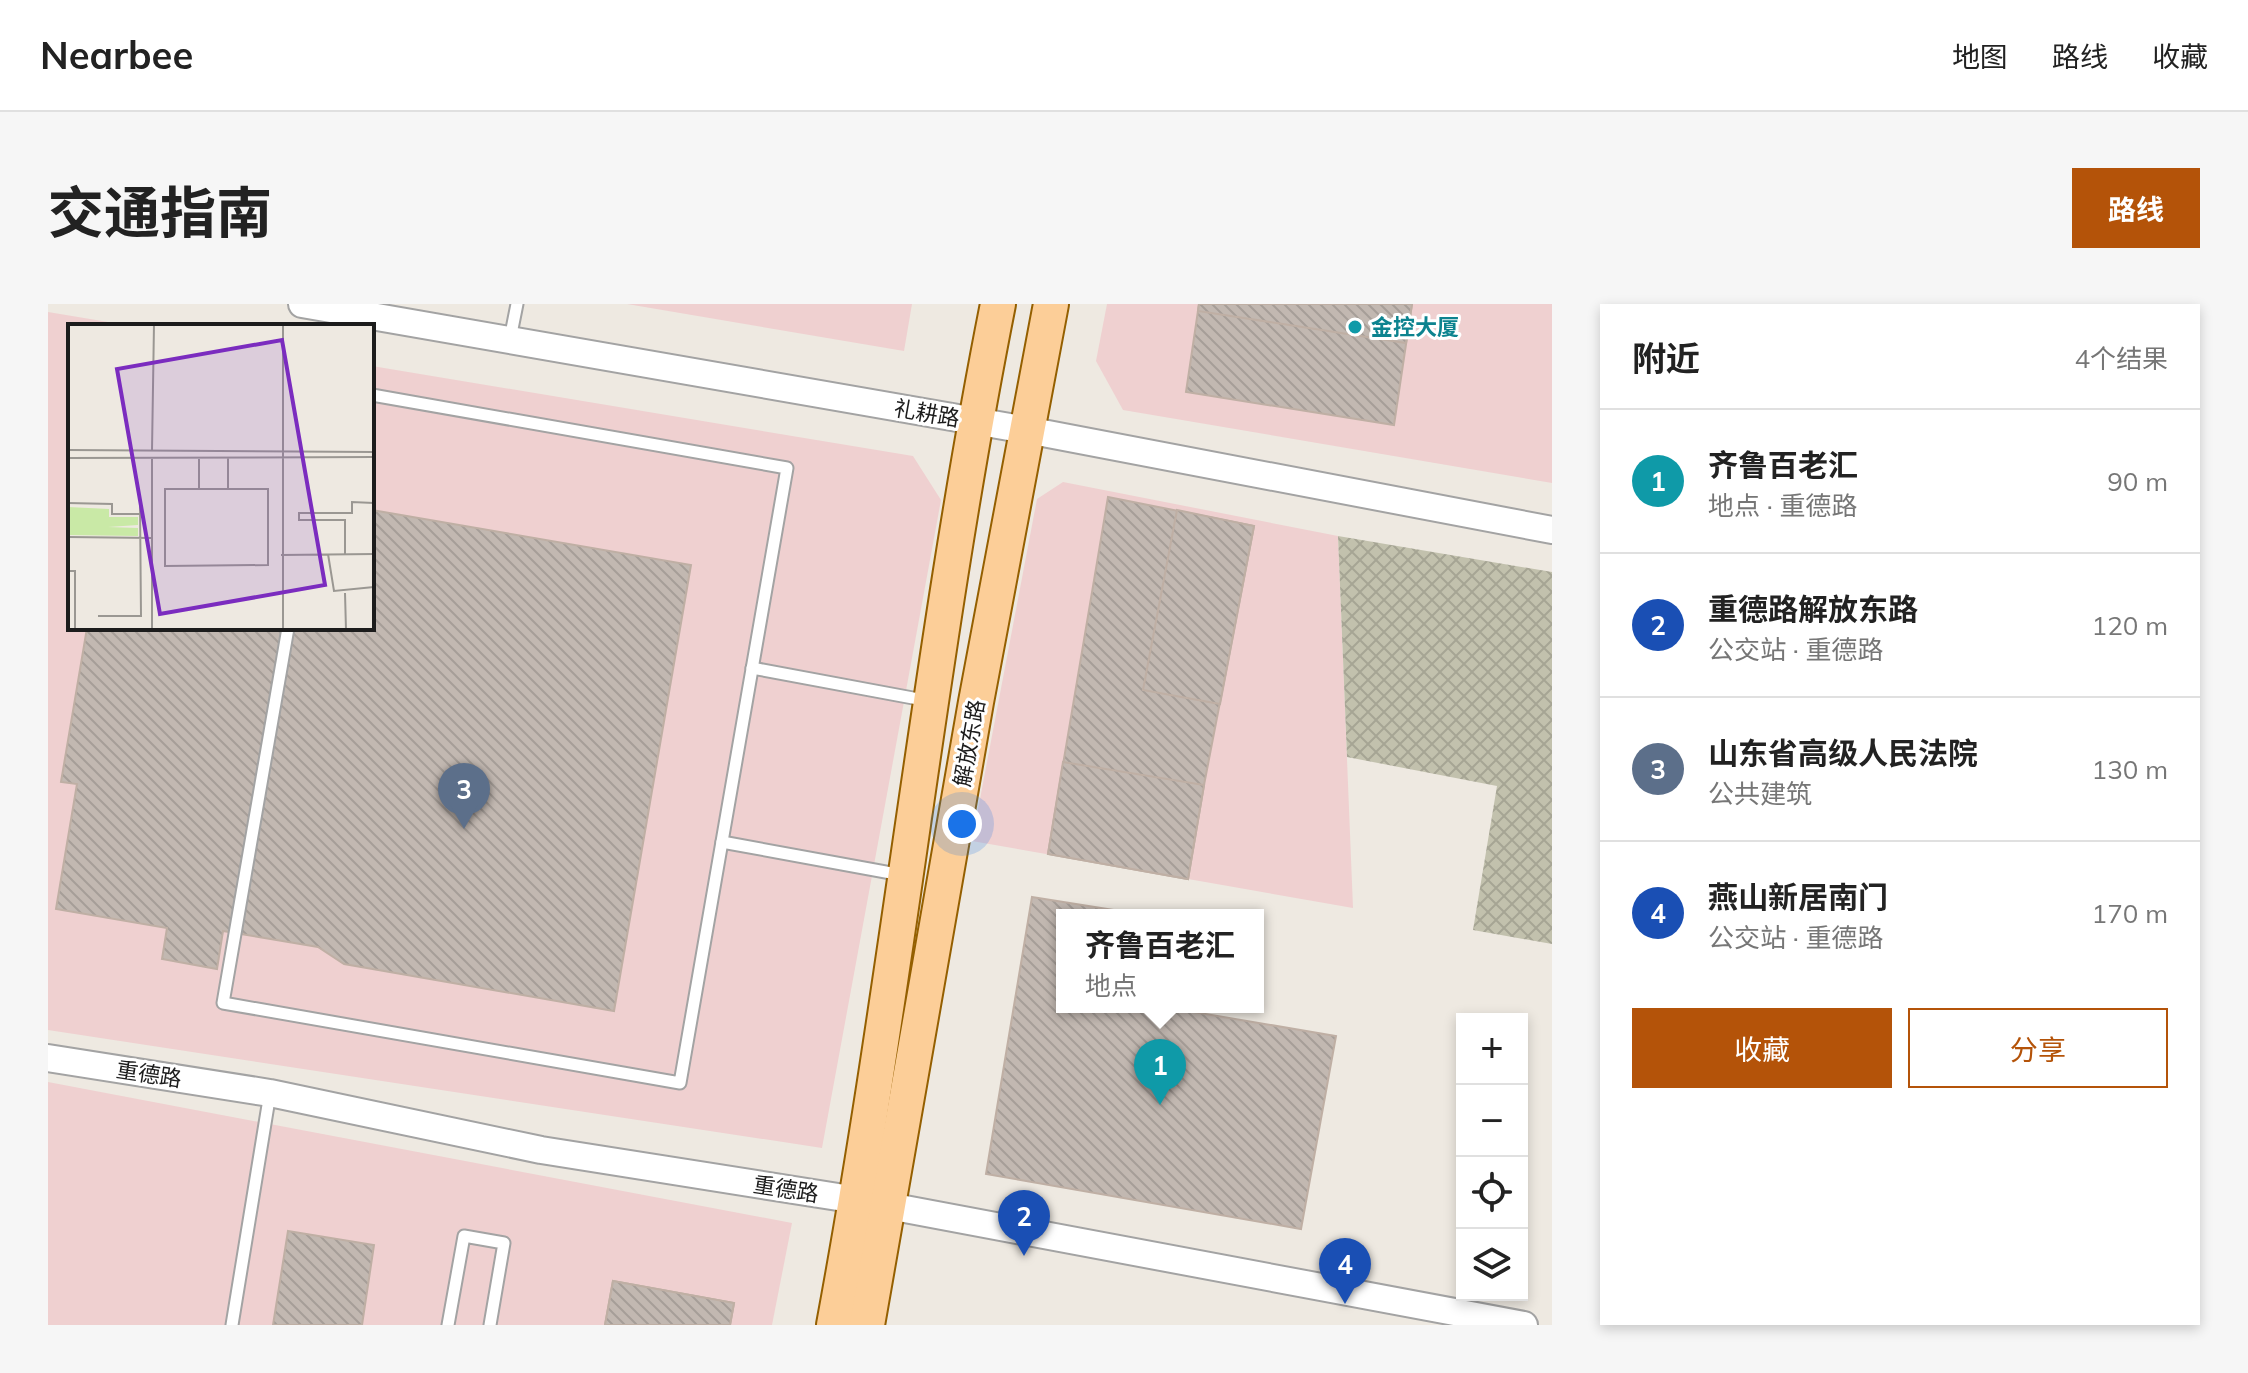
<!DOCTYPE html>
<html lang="zh">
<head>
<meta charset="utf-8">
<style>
  :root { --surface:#fff; --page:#f6f6f6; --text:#222; --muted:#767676; --line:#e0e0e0; --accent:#b45309 }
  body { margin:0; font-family:Mulish,"Noto Sans SC",sans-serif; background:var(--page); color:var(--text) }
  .controls { position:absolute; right:24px; bottom:24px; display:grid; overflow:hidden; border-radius:0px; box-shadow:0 4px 12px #0003 }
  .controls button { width:72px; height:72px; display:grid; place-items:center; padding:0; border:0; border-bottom:2px solid var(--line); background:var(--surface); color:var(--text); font:40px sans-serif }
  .you { position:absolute; left:914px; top:520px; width:28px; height:28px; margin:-20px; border:6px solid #fff; border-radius:50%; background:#1a73e8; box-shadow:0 0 0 12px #1a73e833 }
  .badge { display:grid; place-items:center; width:52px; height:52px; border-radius:50%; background:var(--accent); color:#fff; font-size:26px; font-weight:700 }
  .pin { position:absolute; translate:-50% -66px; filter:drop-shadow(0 2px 4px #0008) }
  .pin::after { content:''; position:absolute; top:42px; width:28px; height:24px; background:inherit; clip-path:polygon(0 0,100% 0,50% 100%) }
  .popup { position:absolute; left:1008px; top:605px; width:208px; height:104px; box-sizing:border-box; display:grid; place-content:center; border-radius:0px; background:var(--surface); filter:drop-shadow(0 2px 6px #0005); font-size:26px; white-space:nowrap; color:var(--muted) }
  .popup b { font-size:30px; color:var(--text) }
  .popup::after { content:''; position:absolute; left:50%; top:100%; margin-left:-16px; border:16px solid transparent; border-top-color:var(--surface) }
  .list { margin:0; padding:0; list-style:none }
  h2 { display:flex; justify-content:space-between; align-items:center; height:104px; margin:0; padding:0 32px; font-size:34px }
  h2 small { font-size:26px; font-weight:400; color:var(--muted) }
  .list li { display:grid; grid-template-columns:52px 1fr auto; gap:24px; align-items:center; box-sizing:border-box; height:144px; padding:0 32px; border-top:2px solid var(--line) }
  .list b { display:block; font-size:30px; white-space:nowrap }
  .list p { margin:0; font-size:26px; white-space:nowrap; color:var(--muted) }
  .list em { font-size:26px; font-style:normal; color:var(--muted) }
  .actions { display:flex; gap:16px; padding:24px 32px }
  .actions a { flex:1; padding:18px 0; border:2px solid var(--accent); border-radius:0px; text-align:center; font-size:28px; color:var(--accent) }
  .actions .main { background:var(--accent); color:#fff }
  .icon { flex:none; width:44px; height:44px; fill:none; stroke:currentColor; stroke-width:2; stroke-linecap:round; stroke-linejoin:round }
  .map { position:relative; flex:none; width:1504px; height:1021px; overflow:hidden; border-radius:0px }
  header { display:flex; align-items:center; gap:48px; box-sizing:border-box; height:112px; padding:0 40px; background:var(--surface); border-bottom:2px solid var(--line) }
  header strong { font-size:38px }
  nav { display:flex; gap:44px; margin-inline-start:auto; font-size:28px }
  .intro { display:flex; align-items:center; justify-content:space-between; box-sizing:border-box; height:192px; padding:0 48px }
  h1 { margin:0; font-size:56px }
  .button { padding:20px 36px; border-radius:0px; background:var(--accent); color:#fff; font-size:28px; font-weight:700 }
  main { display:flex; gap:48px; padding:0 48px }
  aside { flex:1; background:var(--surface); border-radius:0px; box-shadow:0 4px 12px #0003 }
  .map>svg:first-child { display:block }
</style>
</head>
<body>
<header>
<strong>Nearbee</strong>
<nav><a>地图</a><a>路线</a><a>收藏</a></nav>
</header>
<div class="intro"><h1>交通指南</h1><a class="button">路线</a></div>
<main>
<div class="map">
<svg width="1504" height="1021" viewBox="0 0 1504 1021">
  <defs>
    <pattern id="construction-cross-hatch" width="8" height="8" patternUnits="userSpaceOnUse" patternTransform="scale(2)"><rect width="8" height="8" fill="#c2c1ad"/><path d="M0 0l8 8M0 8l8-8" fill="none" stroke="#a6a594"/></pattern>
    <pattern id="building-back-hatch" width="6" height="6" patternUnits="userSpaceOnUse" patternTransform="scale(2)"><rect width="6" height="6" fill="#c2b8b1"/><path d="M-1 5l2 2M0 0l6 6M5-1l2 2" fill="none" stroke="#a69e98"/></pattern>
  </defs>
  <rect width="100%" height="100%" fill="#eee9e1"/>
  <g fill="#efd0d0">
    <polygon points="579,0 864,0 856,47"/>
    <polygon points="1059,0 1504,0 1504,179 1075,106 1048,57"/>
    <polygon points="0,8 84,22 22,22 22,324 324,324 324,62 865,152 893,196 774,844 0,726"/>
    <polygon points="1015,178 1290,232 1305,604 924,537 989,195"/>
    <polygon points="0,778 744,919 724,1021 0,1021"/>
  </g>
  <polygon fill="url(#construction-cross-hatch)" points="1290,232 1504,268 1504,640 1425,626 1449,482 1299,453"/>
  <g fill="url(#building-back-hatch)" stroke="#bfafa4" stroke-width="2">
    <polygon points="1151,0 1364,0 1346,121 1138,88"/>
    <polygon points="1151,0 1364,0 1358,39 1150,7"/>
    <polygon points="1060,193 1206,222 1156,481 1140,575 1000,550"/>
    <polygon points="324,206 643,261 566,707 296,660 270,643 175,627 169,665 114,655 119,624 8,605 29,480 13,478 39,324 324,324"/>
    <polygon points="1129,206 1206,222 1172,400 1095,386"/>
    <polygon points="1015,458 1156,481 1140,575 1000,550"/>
    <polygon points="984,593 1097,611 1014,611 1014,703 1129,703 1128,705 1288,732 1253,925 938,870"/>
    <polygon points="240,927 326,941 314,1021 225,1021"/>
    <polygon points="565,977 686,999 682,1021 557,1021"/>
    <polygon points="565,977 686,999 682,1021 557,1021"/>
  </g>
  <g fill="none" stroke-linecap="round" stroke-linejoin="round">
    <defs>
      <g id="service">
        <polyline points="462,35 469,0"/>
        <polyline points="240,324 175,699 632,779 739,164 324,91"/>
        <polyline points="704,364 881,397"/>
        <polyline points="674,538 854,571"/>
        <polyline points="184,1021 222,789"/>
        <polyline points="400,1021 416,932 456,939 442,1021"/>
      </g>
      <g id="tertiary">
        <polyline points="254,0 979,126 1504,226"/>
        <polyline points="0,754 222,789 493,846 809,896 1476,1021"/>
      </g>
      <g id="primary">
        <path d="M 786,1021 C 849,682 883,338 950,0"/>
        <polyline points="819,1021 928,398 1003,0"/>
      </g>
    </defs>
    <use href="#service" stroke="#a3a3a3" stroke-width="15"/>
    <use href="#tertiary" stroke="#a3a3a3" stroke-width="30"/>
    <use href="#primary" stroke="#945f00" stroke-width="38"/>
    <use href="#service" stroke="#fff" stroke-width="11"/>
    <use href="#tertiary" stroke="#fff" stroke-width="26"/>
    <use href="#primary" stroke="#fcce98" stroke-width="34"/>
  </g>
  <circle fill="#0f9aa8" stroke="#fff" stroke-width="3" cx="1307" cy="23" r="8"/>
  <g text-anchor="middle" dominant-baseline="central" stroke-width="6" stroke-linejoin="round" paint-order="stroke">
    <g font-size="22" font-weight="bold" fill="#0d838f" stroke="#fff" text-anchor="start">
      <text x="1323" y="23">金控大厦</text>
    </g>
    <g font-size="22" fill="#1c1c1c" stroke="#fff">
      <text transform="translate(879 109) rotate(10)">礼耕路</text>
      <text transform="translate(921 439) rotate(-80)">解放东路</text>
      <text transform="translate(101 770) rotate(9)">重德路</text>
      <text transform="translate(738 885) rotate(9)">重德路</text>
    </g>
  </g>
  <g transform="translate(20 20)">
    <rect width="306" height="306" fill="#eee9e1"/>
    <path d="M 0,183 L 41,185 L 41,193 L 70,193 L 70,201 L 40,203 L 70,204 L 70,212 L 0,211 Z" fill="#c9e9a6"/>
    <path fill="none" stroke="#9a9792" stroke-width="2" d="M 0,126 L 306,128M 84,126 L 86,0M 0,134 L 306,133M 84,135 L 84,306M 131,165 L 200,165 L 200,241 L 97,242 L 97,165 L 131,165 L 131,135M 160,165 L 160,134M 0,179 L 44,180 L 44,190 L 72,190M 0,213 L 84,214M 260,230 L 266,267 L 306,263M 277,230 L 277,196 L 231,196 L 231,189 L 284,189 L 284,178 L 306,179M 213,231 L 306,230M 0,247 L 7,247 L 7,306M 277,269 L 278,306M 30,292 L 73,292 L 72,182M 215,306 L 215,0"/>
    <path fill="#7b2cbf" fill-opacity="0.15" stroke="#7b2cbf" stroke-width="4" d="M 214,16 L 257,261 L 92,290 L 49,45 Z"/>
    <rect width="306" height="306" fill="none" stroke="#1c1c1c" stroke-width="4"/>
  </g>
</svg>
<div class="controls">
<button>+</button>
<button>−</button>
<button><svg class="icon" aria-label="locate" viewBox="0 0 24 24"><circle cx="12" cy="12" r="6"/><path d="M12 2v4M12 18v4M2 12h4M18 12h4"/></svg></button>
<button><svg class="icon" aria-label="layers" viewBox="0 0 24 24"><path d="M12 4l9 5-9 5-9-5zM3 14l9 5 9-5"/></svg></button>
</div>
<div class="you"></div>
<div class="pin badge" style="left:1112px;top:801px;background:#0f9aa8">1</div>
<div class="popup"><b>齐鲁百老汇</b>地点</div>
<div class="pin badge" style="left:976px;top:952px;background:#1a4fb4">2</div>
<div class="pin badge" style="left:416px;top:525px;background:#5c6f8a">3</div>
<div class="pin badge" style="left:1297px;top:1000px;background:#1a4fb4">4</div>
</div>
<aside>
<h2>附近<small>4个结果</small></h2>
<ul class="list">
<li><span class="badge" style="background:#0f9aa8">1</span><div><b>齐鲁百老汇</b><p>地点 · 重德路</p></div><em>90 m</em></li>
<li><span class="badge" style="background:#1a4fb4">2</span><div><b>重德路解放东路</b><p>公交站 · 重德路</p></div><em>120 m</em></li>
<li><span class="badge" style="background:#5c6f8a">3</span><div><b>山东省高级人民法院</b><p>公共建筑</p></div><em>130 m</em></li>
<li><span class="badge" style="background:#1a4fb4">4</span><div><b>燕山新居南门</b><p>公交站 · 重德路</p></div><em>170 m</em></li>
</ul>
<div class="actions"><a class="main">收藏</a><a>分享</a></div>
</aside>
</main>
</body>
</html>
